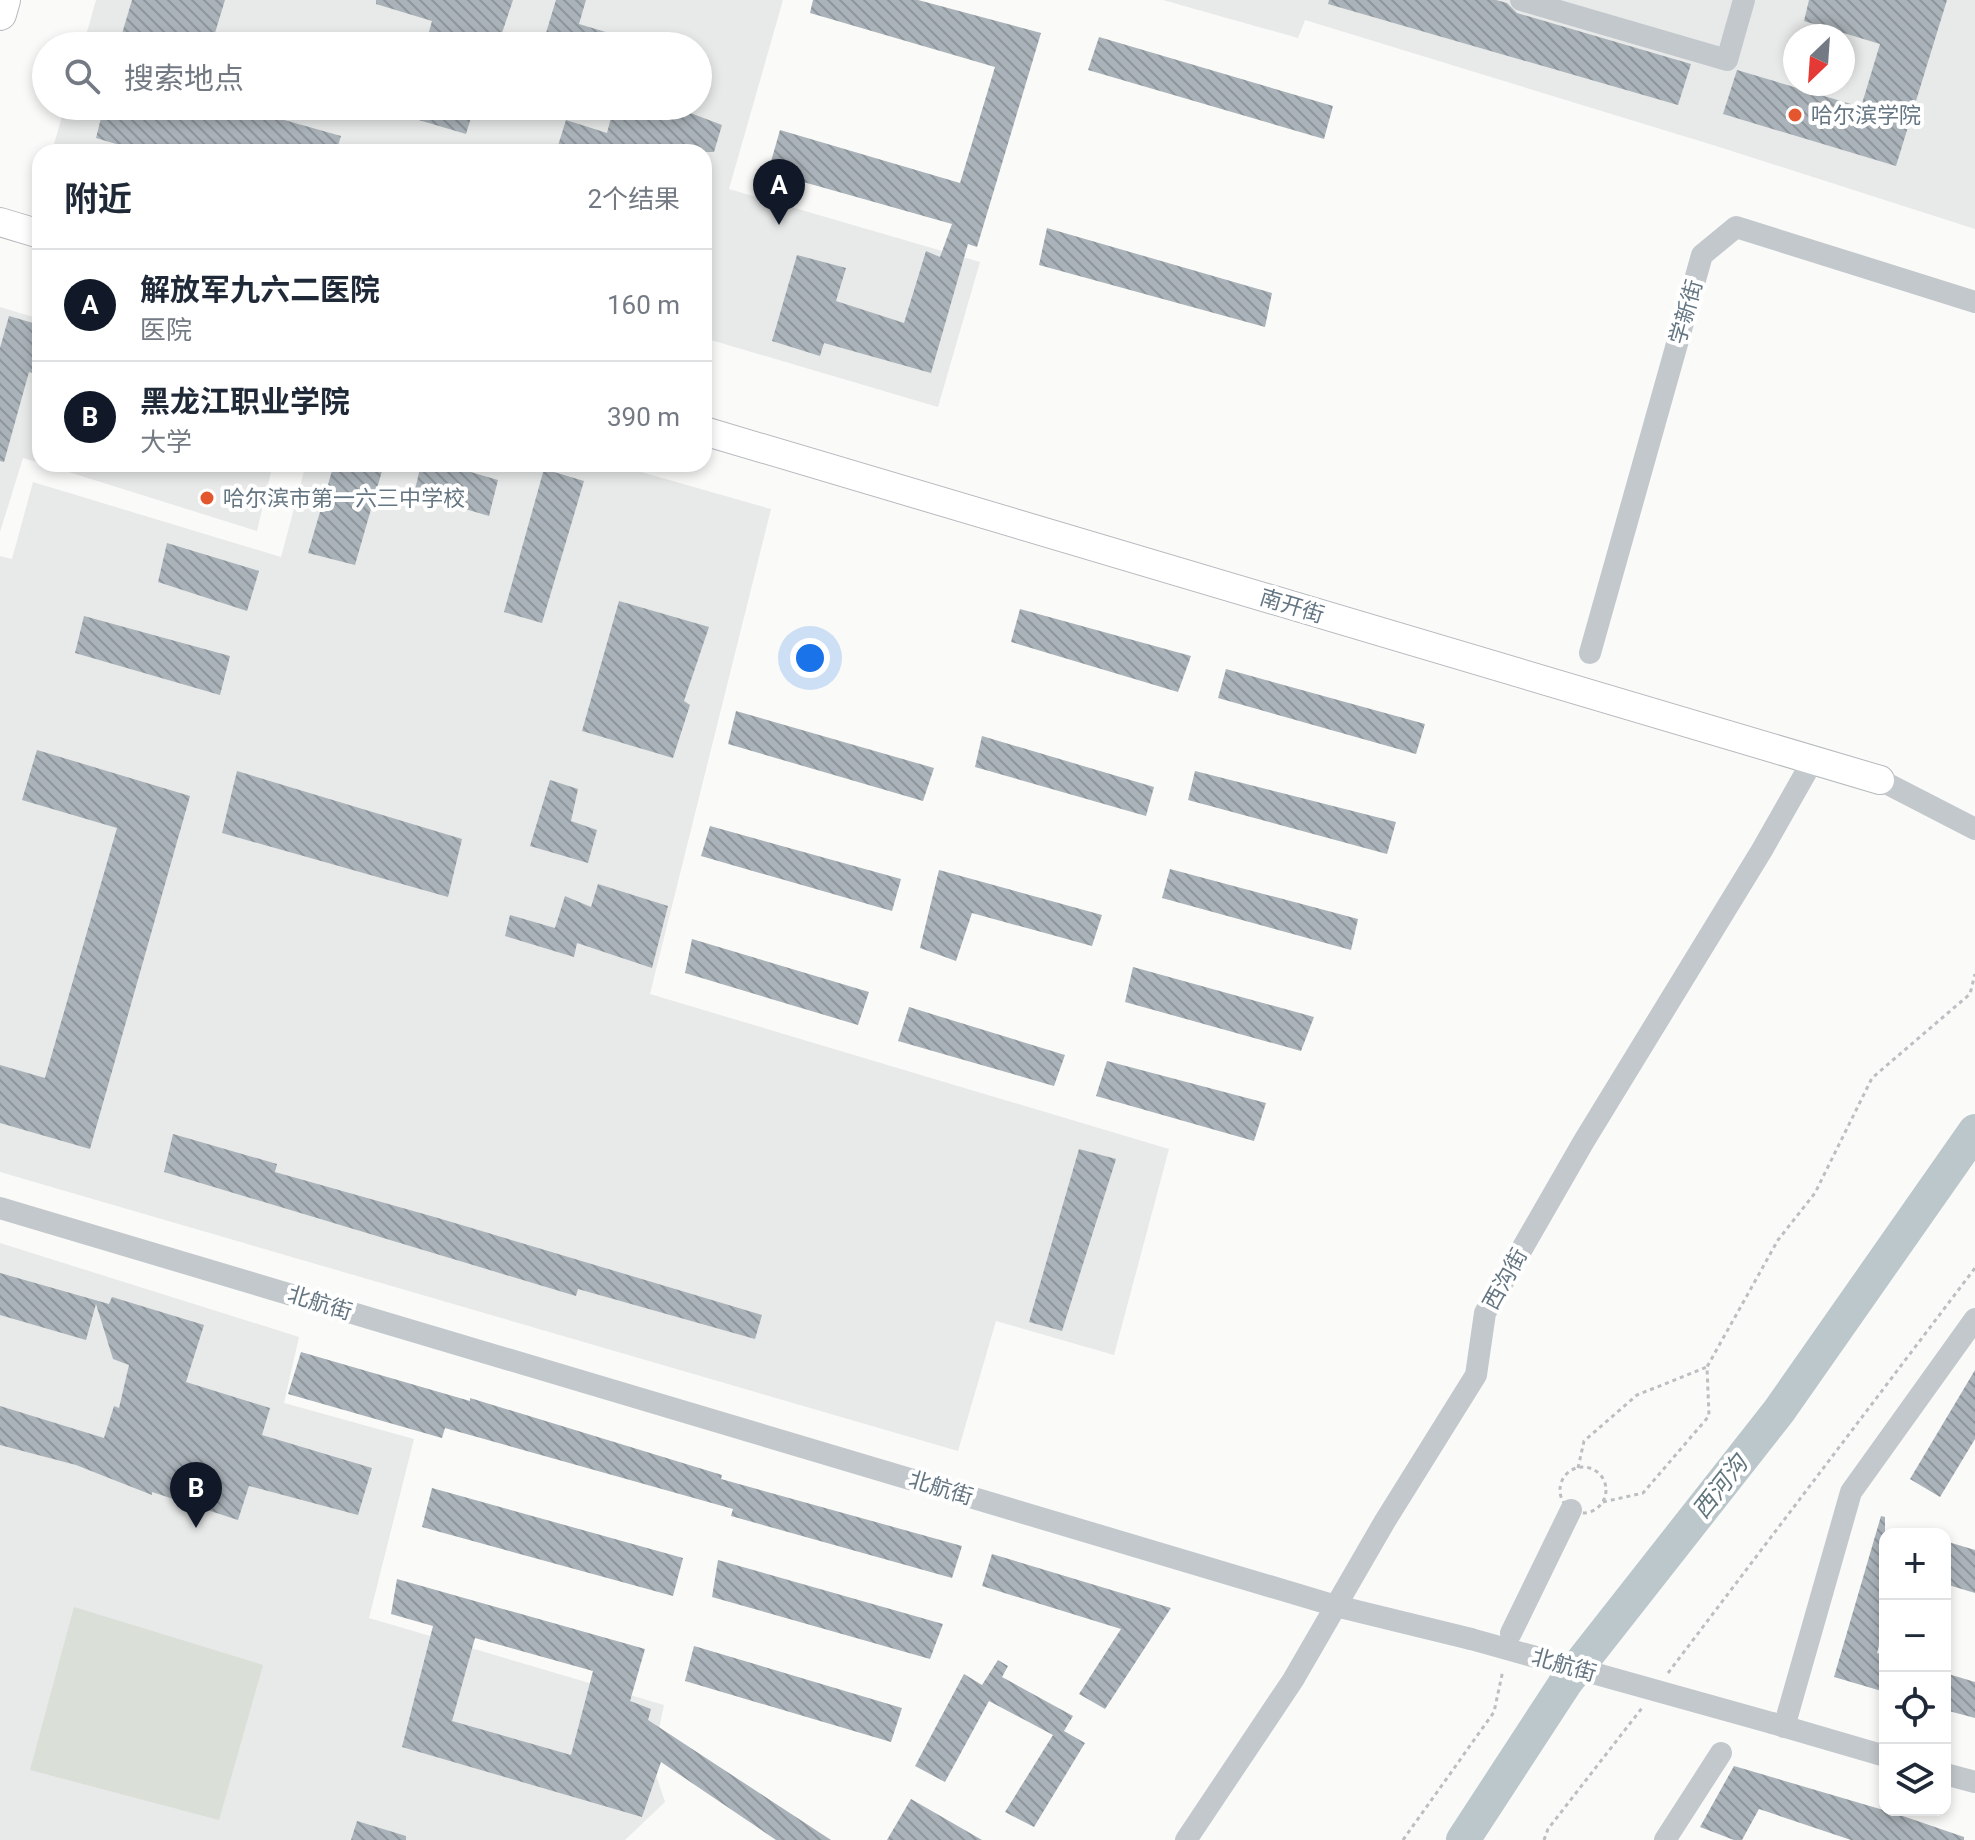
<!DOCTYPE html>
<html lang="zh">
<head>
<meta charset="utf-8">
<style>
  :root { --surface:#fff; --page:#f2f2f3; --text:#1f2937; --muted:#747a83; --line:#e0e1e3; --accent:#111827 }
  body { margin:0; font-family:Roboto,"Noto Sans SC",sans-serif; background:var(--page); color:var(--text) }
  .controls { position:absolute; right:24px; bottom:24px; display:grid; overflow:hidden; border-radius:16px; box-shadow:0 4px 12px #0003 }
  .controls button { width:72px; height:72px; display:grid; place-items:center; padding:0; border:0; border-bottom:2px solid var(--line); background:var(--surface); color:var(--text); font:40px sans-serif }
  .compass { position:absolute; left:1783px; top:24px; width:72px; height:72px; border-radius:50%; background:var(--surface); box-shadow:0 4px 12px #0003; rotate:205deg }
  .you { position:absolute; left:810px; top:658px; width:28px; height:28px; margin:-20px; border:6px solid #fff; border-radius:50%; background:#1a73e8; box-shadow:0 0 0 12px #1a73e833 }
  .badge { display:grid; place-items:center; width:52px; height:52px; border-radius:50%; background:var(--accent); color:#fff; font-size:26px; font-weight:700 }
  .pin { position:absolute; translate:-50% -66px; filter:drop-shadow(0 2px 4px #0008) }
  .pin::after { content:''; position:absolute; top:42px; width:28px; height:24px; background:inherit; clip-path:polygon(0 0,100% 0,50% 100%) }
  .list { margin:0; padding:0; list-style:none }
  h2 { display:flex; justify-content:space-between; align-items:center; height:104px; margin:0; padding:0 32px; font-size:34px }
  h2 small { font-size:26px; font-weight:400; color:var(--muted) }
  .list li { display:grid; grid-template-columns:52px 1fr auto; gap:24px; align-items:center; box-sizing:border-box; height:112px; padding:0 32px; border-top:2px solid var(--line) }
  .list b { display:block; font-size:30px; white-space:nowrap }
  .list p { margin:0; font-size:26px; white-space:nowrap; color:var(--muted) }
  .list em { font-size:26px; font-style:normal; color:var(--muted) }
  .icon { flex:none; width:44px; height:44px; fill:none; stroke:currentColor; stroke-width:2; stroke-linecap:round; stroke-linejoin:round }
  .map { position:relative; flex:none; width:1975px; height:1840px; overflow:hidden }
  .search { position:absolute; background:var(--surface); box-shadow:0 4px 12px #0003; left:32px; top:32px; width:680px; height:88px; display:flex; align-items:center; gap:20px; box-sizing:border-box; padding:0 28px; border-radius:44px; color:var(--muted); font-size:30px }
  .panel { position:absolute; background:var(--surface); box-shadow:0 4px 12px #0003; left:32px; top:144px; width:680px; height:328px; border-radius:24px }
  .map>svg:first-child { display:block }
</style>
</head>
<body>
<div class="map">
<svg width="1975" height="1840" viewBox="0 0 1975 1840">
  <defs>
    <pattern id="building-back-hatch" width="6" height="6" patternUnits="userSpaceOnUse" patternTransform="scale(2)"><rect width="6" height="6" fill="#aab3b9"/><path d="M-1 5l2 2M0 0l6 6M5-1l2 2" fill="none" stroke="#8e969c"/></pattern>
  </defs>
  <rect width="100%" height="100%" fill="#fafaf8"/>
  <g fill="#e8e9e9" fill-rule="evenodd">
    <polygon points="96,0 783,0 729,189 980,262 938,407 704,338 704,152 82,152 54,144 65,106 698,106 698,46 83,46"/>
    <path d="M 1163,0 L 1975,0 L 1975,229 L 1716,146 L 1305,20 L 1298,38 ZM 1795,36 L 1843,36 L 1843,84 L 1795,84 Z"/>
    <polygon points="0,307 40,319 40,463 23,458 0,532"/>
    <polygon points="43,464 273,464 257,531"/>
    <polygon points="306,464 613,464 771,509 650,994 1169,1149 1114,1355 996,1321 958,1451 0,1172 0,556 12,559 33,482 281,557"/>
    <polygon points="0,1243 299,1337 284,1403 414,1439 369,1618 664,1705 652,1763 665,1802 625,1840 0,1840"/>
  </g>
  <polygon fill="#dadfd7" points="74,1607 263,1665 219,1820 30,1770"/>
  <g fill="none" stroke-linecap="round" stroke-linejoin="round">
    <polyline stroke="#bbc7cb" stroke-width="34" points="1463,1840 1566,1682 1779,1411 1975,1131"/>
  </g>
  <g fill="url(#building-back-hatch)" fill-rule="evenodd">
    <polygon points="132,0 225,0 211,46 150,46 121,37"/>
    <polygon points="376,0 513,0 498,45 486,41 485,46 425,46 432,21 376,4"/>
    <polygon points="556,0 586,0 579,24 639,42 638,46 542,46"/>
    <polygon points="813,0 918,0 1041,33 977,247 968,244 931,373 824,343 820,356 772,341 797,255 846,268 836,301 904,323 926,251 940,257 952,224 768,172 780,130 960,183 995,67 810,13"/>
    <polygon points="1329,0 1496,0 1507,3 1517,13 1691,64 1678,105 1328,4"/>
    <polygon points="1809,0 1947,0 1896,166 1723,114 1737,70 1861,107 1880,44 1804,21"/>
    <polygon points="1099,37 1333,106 1324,139 1088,70"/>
    <polygon points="104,106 235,106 341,136 336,152 143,152 96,138"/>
    <polygon points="385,106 461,106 473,111 466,134 385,110"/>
    <polygon points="614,106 672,106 722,125 714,152 556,152 566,120 607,133"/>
    <polygon points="1047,228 1272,293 1265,327 1039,265"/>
    <polygon points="9,316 40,325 40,376 29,372 4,462 0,461 0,348"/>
    <polygon points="334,464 384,464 355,565 308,553"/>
    <polygon points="421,464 443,464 498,480 489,516 414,494"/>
    <polygon points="544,469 584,481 542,623 504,612"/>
    <polygon points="167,543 259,571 247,611 158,582"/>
    <polygon points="619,601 709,627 684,701 690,705 673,758 582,731"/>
    <polygon points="1020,609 1191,656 1178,692 1011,642"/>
    <polygon points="84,616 230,656 220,695 75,653"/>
    <polygon points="1226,669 1425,724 1416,754 1218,698"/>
    <polygon points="736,711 934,768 923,801 728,744"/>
    <polygon points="982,736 1154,787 1146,816 975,767"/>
    <polygon points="37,750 190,796 90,1149 0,1123 0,1065 45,1078 117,828 22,800"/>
    <polygon points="237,771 462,839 448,897 222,833"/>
    <polygon points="1195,771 1396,822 1387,854 1188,800"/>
    <polygon points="550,780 578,789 571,821 597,830 588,863 530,846"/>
    <polygon points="710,826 901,879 892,911 701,856"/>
    <polygon points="1170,869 1358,919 1351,950 1162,898"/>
    <polygon points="939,870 1102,915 1092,946 972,913 956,961 920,948"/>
    <polygon points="598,884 668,906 652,968 577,943 574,957 505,936 510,915 555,928 565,896 591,907"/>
    <polygon points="692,939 869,992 858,1025 685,973"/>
    <polygon points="1133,967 1314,1017 1301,1051 1125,1002"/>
    <polygon points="909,1007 1065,1055 1054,1086 898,1041"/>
    <polygon points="1107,1061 1266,1103 1254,1141 1096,1096"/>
    <polygon points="173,1134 277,1164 275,1172 438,1218 762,1315 755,1339 578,1289 576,1296 164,1172"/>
    <polygon points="1079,1149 1116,1159 1062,1331 1029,1322"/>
    <polygon points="0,1273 109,1304 112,1297 204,1325 186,1382 270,1408 262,1435 372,1468 358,1515 249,1486 238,1520 152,1492 152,1495 76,1465 0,1445 0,1406 104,1438 114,1406 119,1408 129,1365 113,1359 96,1304 86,1340 0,1315"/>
    <polygon points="301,1352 470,1401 470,1398 722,1475 721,1479 962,1546 952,1578 731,1516 733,1509 445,1428 442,1438 288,1394"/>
    <polygon points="1975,1370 1975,1439 1940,1497 1910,1479"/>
    <polygon points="432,1488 683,1558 673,1596 422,1527"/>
    <polygon points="1881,1516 1885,1517 1885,1624 1877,1653 1885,1655 1885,1692 1834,1677"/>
    <polygon points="1945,1541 1975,1550 1975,1593 1945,1584"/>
    <polygon points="992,1554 1171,1608 1105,1709 1079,1694 1121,1629 982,1586"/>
    <polygon points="718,1560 943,1624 930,1659 712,1597"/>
    <path d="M 397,1579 L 645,1649 L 630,1701 L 651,1709 L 648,1720 L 831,1840 L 776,1840 L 661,1762 L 642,1817 L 402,1747 L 433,1626 L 391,1614 ZM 475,1638 L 593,1671 L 571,1755 L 452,1721 Z"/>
    <polygon points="694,1646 902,1708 891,1742 685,1681"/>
    <polygon points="998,1660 1008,1666 1002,1677 1073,1716 1064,1731 1085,1743 1034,1827 1005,1812 1053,1735 989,1701 945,1782 915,1766 964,1674 982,1685"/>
    <polygon points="1945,1673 1975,1682 1975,1718 1945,1710"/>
    <polygon points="1734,1766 1897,1814 1964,1837 1964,1840 1851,1840 1759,1809 1742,1840 1734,1840 1700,1827"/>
    <polygon points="911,1799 982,1840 887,1840"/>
    <polygon points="357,1821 406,1836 406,1840 351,1840"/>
  </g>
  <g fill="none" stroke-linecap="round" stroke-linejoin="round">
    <defs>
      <g id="major">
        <polyline points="0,222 40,234"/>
        <polyline points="704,431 1880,780"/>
      </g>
      <polyline id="highway" points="0,14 4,0"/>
    </defs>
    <use href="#major" stroke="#b5babe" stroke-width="30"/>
    <use href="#highway" stroke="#b4b9bd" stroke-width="34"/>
    <g stroke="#bbbfc2" stroke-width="3" stroke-dasharray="4 4" stroke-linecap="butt">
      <circle cx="1583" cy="1490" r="23"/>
      <polyline points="1578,1468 1584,1441 1637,1395 1707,1367"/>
      <polyline points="1603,1502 1643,1493 1709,1416 1707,1367 1778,1240 1815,1193 1872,1078 1970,994 1975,974"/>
      <polyline points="1668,1673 1975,1268"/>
      <polyline points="1403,1840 1494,1712 1503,1670"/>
      <polyline points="1544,1840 1548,1829 1642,1708"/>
    </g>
    <g stroke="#c3c8cc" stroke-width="22">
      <polyline points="1521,0 1727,60 1744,0"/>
      <polyline points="1590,653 1702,255 1736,227 1975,302"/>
      <polyline points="1880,780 1975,829"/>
      <polyline points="0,1208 1336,1606 1471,1639"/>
      <polyline points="1511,1633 1571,1510"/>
      <polyline points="1772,1723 1885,1756"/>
      <polyline points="1784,1727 1851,1492 1975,1319"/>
      <polyline points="1945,1774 1975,1782"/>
      <polyline points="1186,1840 1293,1680 1385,1521 1476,1375 1485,1313 1584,1141 1762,850 1813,760"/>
      <polyline points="1665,1840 1721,1753"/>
    </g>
    <use href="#major" stroke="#fff" stroke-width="28"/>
    <use href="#highway" stroke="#fff" stroke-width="32"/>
    <polyline stroke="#c3c8cc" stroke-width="22" points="1471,1639 1772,1723"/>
  </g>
  <g fill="#e4572e" stroke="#fff" stroke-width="3">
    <circle cx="1795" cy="115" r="8"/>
    <circle cx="207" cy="498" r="8"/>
  </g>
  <g text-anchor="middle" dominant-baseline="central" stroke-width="8" stroke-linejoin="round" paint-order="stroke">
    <g font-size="22" fill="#657683" stroke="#fff" text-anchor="start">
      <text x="1811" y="115">哈尔滨学院</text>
      <text x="223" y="498">哈尔滨市第一六三中学校</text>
    </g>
    <g font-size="22" fill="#657683" stroke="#fff">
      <text transform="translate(1686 312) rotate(-74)">学新街</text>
      <text transform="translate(1292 606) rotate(17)">南开街</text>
      <text transform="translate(1505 1279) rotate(-61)">西沟街</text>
      <text transform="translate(320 1303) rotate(17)">北航街</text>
      <text transform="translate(941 1488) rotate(17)">北航街</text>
      <text transform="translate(1564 1665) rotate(16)">北航街</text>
    </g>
    <g font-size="24" font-style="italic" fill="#60757c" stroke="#fff">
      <text transform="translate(1720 1487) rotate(-52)">西河沟</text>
    </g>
  </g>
</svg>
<div class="controls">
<button>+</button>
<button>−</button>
<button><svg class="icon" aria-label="locate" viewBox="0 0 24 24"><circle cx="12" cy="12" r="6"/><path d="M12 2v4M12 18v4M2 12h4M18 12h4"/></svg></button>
<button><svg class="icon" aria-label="layers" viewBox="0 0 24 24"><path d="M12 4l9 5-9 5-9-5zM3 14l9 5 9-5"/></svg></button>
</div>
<svg class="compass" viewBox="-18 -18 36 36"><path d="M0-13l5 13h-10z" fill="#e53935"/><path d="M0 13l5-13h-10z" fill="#747a83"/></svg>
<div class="you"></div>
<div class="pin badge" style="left:779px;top:225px">A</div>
<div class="pin badge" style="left:196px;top:1528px">B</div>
<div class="search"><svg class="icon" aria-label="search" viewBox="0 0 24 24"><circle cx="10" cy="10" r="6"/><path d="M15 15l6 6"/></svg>搜索地点</div>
<section class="panel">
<h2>附近<small>2个结果</small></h2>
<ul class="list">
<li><span class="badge">A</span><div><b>解放军九六二医院</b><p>医院</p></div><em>160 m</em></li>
<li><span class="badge">B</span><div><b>黑龙江职业学院</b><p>大学</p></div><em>390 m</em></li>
</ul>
</section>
</div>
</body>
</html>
